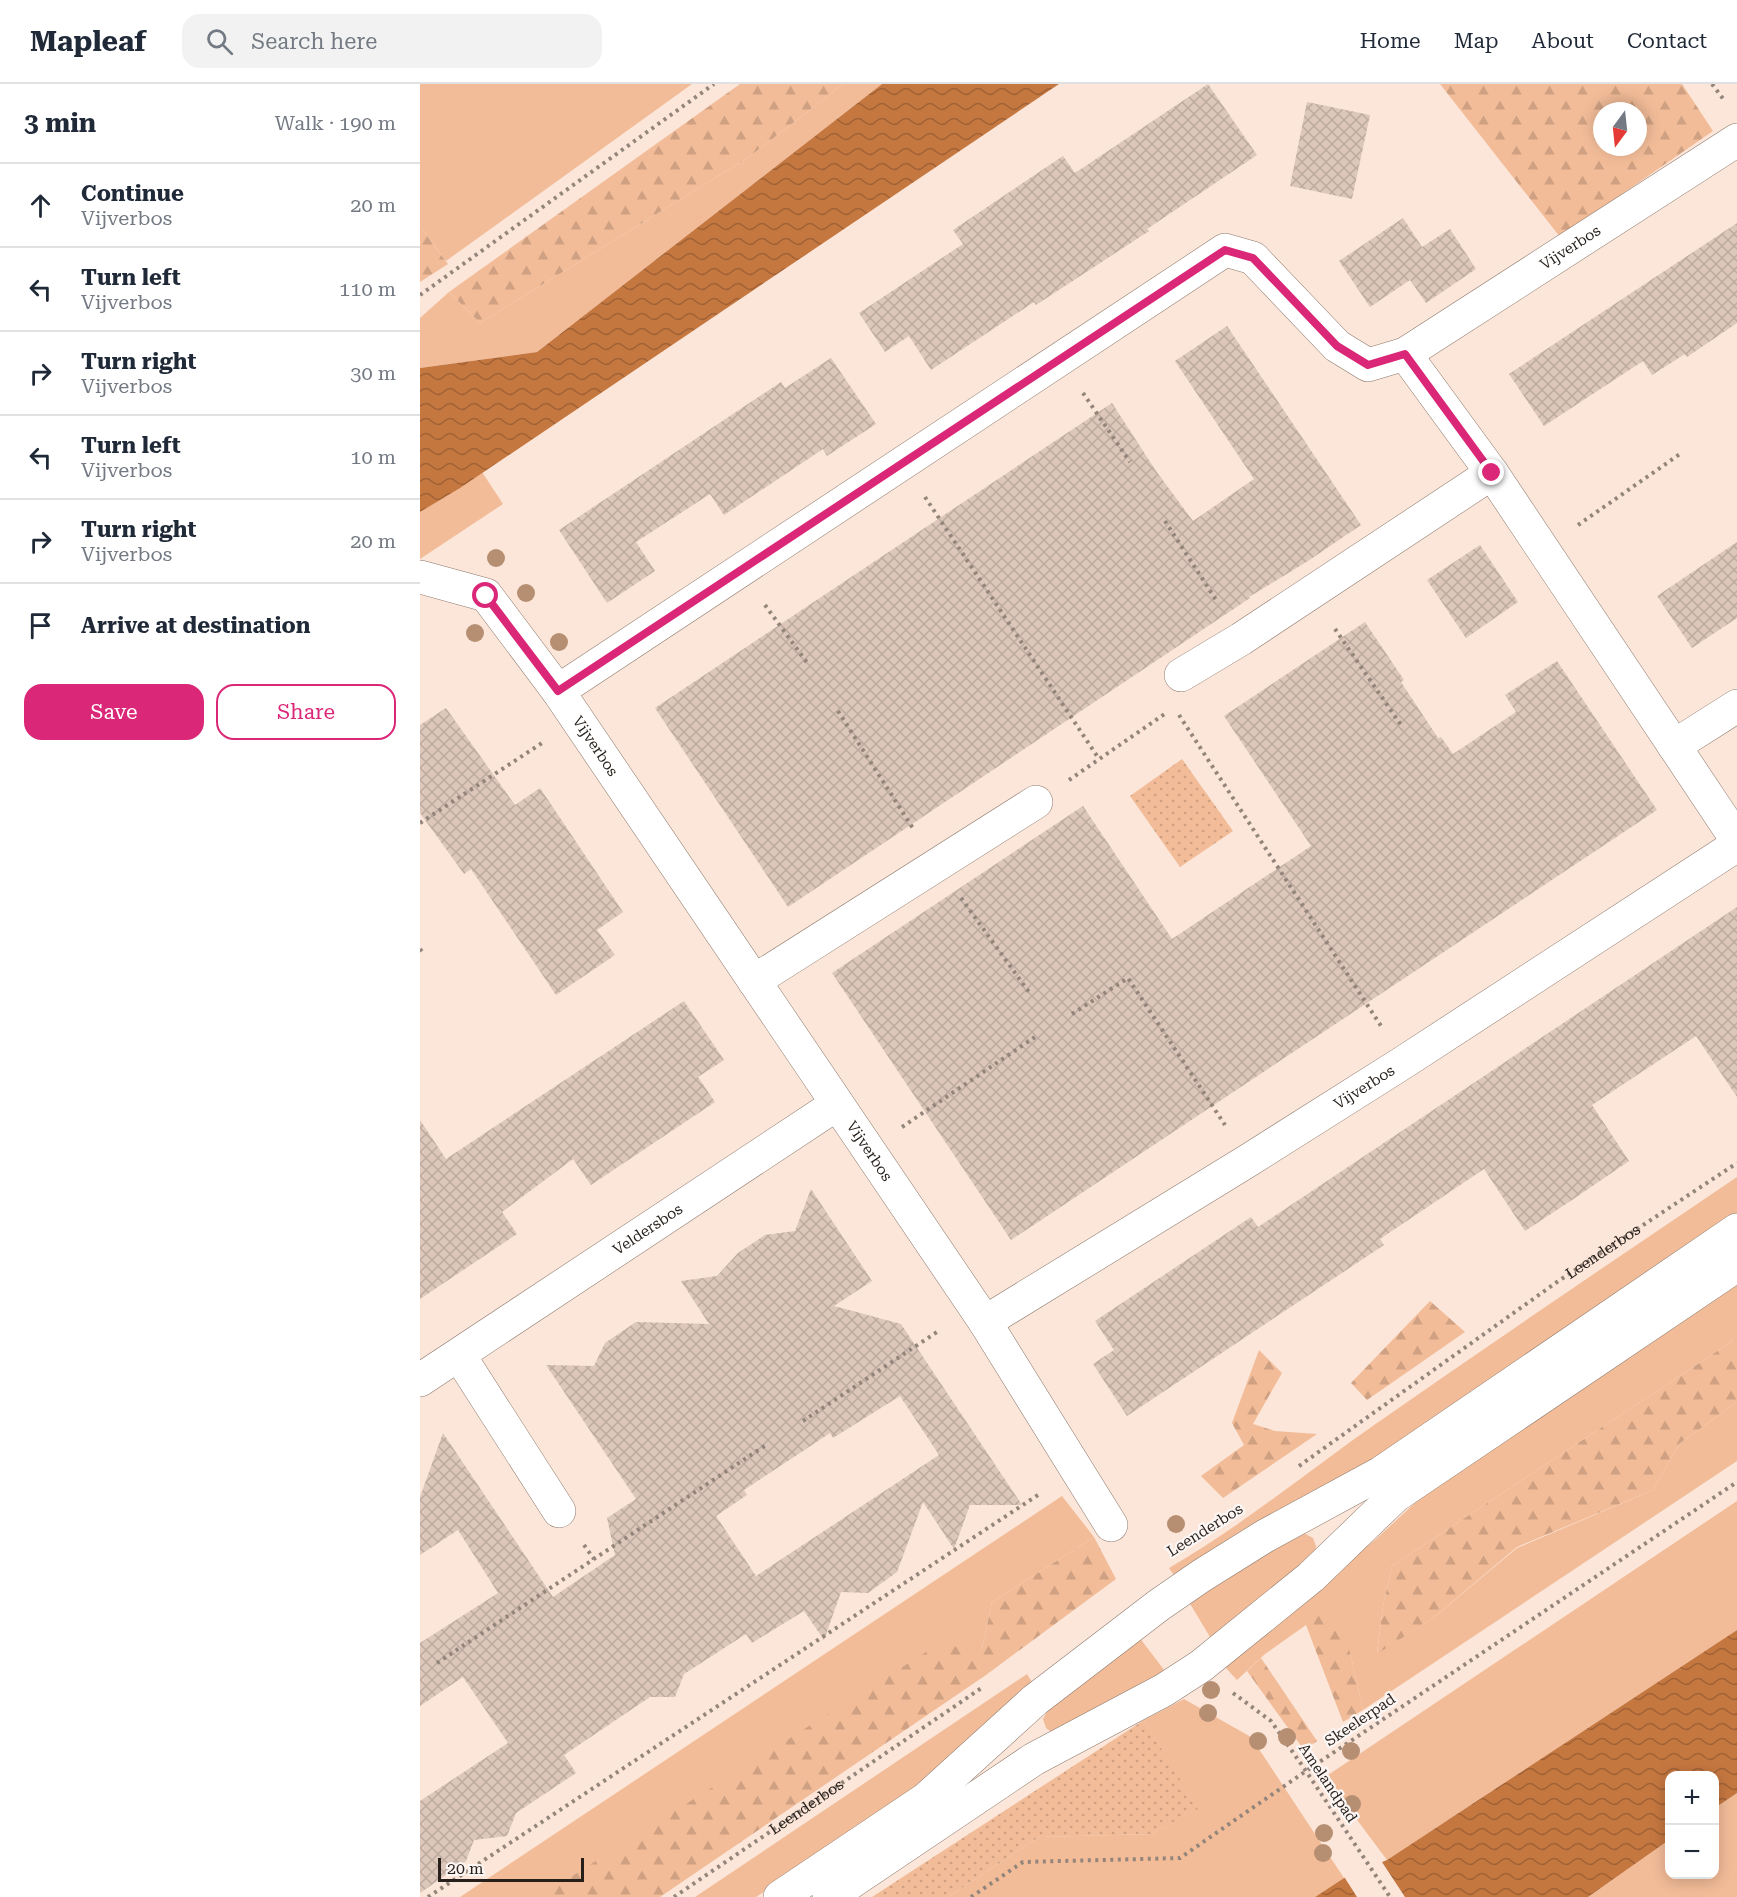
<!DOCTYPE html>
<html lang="en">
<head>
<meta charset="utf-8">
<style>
  :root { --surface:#fff; --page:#f2f2f3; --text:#1f2937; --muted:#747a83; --line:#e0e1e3; --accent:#db2777 }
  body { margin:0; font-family:"Roboto Serif",serif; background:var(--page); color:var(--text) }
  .controls { position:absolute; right:18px; bottom:18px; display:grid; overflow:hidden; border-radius:12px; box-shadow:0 3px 15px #0003 }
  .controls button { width:54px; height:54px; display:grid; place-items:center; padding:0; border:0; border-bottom:2px solid var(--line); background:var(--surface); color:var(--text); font:30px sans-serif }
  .compass { position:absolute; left:1173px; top:18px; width:54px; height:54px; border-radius:50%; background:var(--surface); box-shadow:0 3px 15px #0003; rotate:195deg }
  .scale { position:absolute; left:18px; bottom:15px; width:146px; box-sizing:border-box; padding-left:6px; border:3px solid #261f1a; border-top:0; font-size:16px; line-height:21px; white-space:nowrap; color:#261f1a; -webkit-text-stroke:4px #fcf7f5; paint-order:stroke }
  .stop { position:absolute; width:18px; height:18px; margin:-14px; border:4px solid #db2777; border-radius:50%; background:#fff }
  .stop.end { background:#db2777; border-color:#fff; box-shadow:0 2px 6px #0008 }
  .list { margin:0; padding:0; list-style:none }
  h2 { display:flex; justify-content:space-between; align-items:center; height:78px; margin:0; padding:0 24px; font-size:26px }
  h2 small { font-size:20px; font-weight:400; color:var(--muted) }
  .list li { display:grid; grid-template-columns:39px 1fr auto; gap:18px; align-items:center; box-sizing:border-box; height:84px; padding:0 24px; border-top:2px solid var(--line) }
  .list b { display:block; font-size:22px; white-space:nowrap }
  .list p { margin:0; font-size:20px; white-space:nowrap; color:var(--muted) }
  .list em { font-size:20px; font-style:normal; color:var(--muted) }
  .actions { display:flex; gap:12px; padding:18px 24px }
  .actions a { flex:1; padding:14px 0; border:2px solid var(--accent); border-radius:18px; text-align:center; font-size:21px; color:var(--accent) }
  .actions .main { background:var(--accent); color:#fff }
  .icon { flex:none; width:33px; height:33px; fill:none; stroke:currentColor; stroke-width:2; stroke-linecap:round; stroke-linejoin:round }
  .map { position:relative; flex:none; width:1317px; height:1813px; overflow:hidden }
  header { display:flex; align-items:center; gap:36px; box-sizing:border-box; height:84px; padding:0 30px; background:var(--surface); border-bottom:2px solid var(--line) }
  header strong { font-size:28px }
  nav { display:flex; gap:33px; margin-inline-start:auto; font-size:21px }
  .search { width:420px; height:54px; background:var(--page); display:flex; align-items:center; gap:15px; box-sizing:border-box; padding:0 21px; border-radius:18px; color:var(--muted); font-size:22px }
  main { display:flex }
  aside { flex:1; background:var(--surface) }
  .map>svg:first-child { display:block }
</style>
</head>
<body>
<header>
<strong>Mapleaf</strong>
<div class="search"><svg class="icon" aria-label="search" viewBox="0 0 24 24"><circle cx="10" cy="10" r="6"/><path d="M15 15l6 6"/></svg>Search here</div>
<nav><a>Home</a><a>Map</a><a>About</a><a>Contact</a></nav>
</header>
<main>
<aside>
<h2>3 min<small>Walk · 190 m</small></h2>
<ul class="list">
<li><svg class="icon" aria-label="ahead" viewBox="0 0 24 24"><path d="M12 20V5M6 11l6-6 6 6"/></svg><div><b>Continue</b><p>Vijverbos</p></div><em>20 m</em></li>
<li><svg class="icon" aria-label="left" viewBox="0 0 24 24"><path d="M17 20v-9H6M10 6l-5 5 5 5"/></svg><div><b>Turn left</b><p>Vijverbos</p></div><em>110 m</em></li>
<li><svg class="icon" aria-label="right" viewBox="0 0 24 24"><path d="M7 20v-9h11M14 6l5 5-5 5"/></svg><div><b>Turn right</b><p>Vijverbos</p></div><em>30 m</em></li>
<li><svg class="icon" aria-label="left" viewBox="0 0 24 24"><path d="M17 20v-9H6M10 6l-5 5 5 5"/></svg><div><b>Turn left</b><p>Vijverbos</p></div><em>10 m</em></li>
<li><svg class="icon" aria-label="right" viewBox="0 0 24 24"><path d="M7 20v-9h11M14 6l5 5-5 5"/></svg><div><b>Turn right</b><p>Vijverbos</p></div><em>20 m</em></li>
<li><svg class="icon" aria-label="arrive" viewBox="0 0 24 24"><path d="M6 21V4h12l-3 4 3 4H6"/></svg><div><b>Arrive at destination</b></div></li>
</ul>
<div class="actions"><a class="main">Save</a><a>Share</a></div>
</aside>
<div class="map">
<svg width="1317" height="1813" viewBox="0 0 1317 1813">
  <defs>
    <pattern id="forest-firs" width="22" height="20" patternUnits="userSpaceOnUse" patternTransform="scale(1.5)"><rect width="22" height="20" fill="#f2bc98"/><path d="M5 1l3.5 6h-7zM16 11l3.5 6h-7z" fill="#cfa182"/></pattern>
    <pattern id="park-dots" width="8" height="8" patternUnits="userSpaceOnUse" patternTransform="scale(1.5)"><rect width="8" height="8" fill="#f2bc98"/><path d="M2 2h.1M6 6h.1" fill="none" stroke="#cfa182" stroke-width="1.8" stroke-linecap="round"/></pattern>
    <pattern id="water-waves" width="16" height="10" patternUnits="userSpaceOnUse" patternTransform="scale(1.5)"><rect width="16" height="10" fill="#c57740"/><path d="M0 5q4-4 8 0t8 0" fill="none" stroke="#a06135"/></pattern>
    <pattern id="building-cross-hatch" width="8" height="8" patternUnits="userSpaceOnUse" patternTransform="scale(1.5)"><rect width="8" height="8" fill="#dcc7ba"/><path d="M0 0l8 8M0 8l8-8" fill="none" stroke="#bdaa9f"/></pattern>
  </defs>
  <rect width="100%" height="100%" fill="#fce6d9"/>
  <g fill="#f2bc98">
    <polygon points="0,0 272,0 26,177 0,142"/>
    <polygon points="423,0 462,0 117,268 0,284 0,234 29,208 60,239 329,73"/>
    <polygon points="62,388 83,420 0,475 0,428"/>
    <path d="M 1317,1093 L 1317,1135 L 947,1389 L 756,1494 L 749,1484 C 822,1442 888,1387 957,1339 C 1076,1256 1197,1174 1317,1093 Z"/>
    <polygon points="1317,1200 1317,1254 972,1482 963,1522 957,1569 1013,1534 1097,1464 1233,1406 1259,1360 1317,1318 1317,1377 943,1626 930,1568 886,1541 845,1570 817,1596 805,1583 891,1506 955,1456 997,1417"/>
    <polygon points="642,1412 674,1453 572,1518 562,1565 121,1813 40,1813"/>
    <polygon points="1317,1417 1317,1546 967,1776 905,1693"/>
    <polygon points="884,1449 893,1454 896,1462 895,1471 793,1558 766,1513"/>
    <polygon points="719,1553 748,1591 634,1650 626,1644 623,1635 630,1622"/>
    <polygon points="607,1590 616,1605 490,1710 336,1813 275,1813"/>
    <polygon points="764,1615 831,1653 924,1794 895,1813 528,1813 619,1753 732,1750 777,1725 724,1636"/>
    <polygon points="1317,1709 1317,1813 1168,1813 1249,1756 1250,1790 1294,1790 1295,1724"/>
  </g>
  <g fill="url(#forest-firs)" fill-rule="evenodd">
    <polygon points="320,0 423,0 329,73 60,239 29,208"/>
    <path d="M 1020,0 L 1262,0 L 1293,47 L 1140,153 ZM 1182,27 L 1218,27 L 1218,63 L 1182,63 Z"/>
    <polygon points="0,142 28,180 0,198"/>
    <polygon points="1010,1217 1045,1248 947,1316 931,1299"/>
    <polygon points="1317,1254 1317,1318 1259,1360 1233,1406 1097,1463 1013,1534 957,1570 963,1522 972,1482"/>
    <polygon points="839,1266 862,1289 833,1340 855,1347 897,1350 803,1414 781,1392 824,1361 812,1339"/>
    <polygon points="674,1453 696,1495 566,1591 240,1813 119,1813 517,1561 562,1565 572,1518"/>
    <polygon points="897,1519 930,1568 943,1626 923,1638 886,1541 880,1533"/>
    <polygon points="841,1574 897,1657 884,1666 827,1587"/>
  </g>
  <g fill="url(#park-dots)">
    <polygon points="762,675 813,747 760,783 710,712"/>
    <polygon points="724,1636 778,1725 732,1750 619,1753 528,1813 452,1813"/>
  </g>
  <g fill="url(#water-waves)">
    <polygon points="462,0 639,0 40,404 0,428 0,284 117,268"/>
    <polygon points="1317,1546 1317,1709 1295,1724 1294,1692 1250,1692 1249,1756 1168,1813 895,1813 924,1794 967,1776"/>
  </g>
  <polygon fill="#fce6d9" points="960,1775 985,1813 937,1813 923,1791"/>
  <g fill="url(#building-cross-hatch)" fill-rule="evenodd">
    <polygon points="788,0 837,71 727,145 729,147 616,221 614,218 511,286 489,252 465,268 439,229 543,160 533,146 643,72 655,89"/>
    <polygon points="887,18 950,31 932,115 870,102"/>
    <polygon points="983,134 1002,163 1030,145 1056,185 1006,219 990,196 950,223 919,177"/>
    <polygon points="1317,139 1317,239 1267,273 1265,270 1232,291 1223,277 1124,342 1089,290"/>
    <polygon points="807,242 941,441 888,477 829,513 830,514 368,823 235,624 692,319 736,387 773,437 834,395 755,277"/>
    <polygon points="411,274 456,340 407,372 403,365 304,431 290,410 216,458 235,487 187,519 139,446 361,298 365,304"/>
    <polygon points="1317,458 1317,534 1272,564 1237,512"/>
    <polygon points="1060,461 1098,518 1046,554 1007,496"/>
    <polygon points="945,538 984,596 981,598 1018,654 1021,653 1033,670 1096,628 1085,611 1137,577 1237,726 591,1156 412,889 663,722 752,855 891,762 804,632"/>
    <polygon points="26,624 95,721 120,704 203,828 177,846 195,871 136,911 51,785 44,790 0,729 0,641"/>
    <polygon points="1317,823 1317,1013 1276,952 1172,1021 1209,1077 1152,1116 1105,1147 1064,1085 960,1155 964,1161 707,1332 673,1280 694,1266 675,1237 831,1133 838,1143"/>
    <polygon points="264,917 304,976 278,993 295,1018 171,1101 153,1075 82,1128 97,1150 0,1215 0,1036 26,1075"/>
    <path d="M 391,1105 L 452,1197 L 414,1222 L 481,1240 L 602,1421 L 550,1421 L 534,1465 L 503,1418 L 477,1488 L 448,1509 L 421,1508 L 404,1556 L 384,1527 L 332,1559 L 326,1550 L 264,1590 L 255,1613 L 230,1613 L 144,1671 L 156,1689 L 96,1729 L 87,1752 L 54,1756 L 46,1777 L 0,1809 L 0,1717 L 88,1659 L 43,1593 L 0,1622 L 0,1559 L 78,1509 L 38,1446 L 0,1471 L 0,1413 L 23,1349 L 133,1513 L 195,1471 L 187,1434 L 216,1415 L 126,1281 L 174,1282 L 185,1259 L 216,1238 L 289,1240 L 261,1197 L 297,1192 L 318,1169 L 345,1151 L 375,1147 ZM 480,1312 L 519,1371 L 336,1492 L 296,1432 L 327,1411 L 324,1406 L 377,1371 L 410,1349 L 413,1354 Z"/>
  </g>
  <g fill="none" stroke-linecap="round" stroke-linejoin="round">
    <defs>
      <g id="street">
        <polyline points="985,270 1072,389 1317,756"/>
        <path id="s3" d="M 0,493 L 66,511 L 138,607 L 565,1238 L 691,1441"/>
        <polyline points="761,591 821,555 1072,389"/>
        <path id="s4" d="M 138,607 L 805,166 L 833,174 L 917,262 L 948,281 L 985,270 L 1317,56"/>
        <polyline points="1254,662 1317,622"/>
        <polyline points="334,897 616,718"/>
        <path id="s5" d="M 565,1238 L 829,1076 L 984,978 L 1317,761"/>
        <polyline points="39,1271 139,1427"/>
        <path id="s6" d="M 0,1296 L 417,1020"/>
      </g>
      <g id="secondary">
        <polyline points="360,1813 506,1715 615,1616 739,1521 781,1492 845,1452 961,1389 1317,1146"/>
        <polyline points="409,1813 614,1675 744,1606 781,1582 891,1493 975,1412 1317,1181"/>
      </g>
    </defs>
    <use href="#street" stroke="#8c796c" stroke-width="34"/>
    <use href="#secondary" stroke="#8c796c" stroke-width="34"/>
    <g stroke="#94857c" stroke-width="4" stroke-dasharray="3 4.5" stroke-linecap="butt">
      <polyline points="1292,0 1304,16"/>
      <polyline points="0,211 294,0"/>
      <polyline points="663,309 710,378"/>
      <polyline points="505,413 679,675"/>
      <polyline points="745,437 798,519"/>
      <polyline points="1158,441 1260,370"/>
      <polyline points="345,521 388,580"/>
      <polyline points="915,545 983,644"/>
      <polyline points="418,627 494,746"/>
      <polyline points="759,631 961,942"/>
      <polyline points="649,696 746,629"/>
      <polyline points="0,739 122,659"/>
      <polyline points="541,814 611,911"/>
      <polyline points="0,865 3,869"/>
      <polyline points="652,930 708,894 805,1041"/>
      <polyline points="482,1043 618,951"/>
      <polyline points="383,1337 520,1246"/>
      <path id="s1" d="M 879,1382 L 1137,1198 L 1317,1079"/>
      <polyline points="164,1461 174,1475"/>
      <polyline points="17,1579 346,1361"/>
      <polyline points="813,1609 851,1637 886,1687 970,1813"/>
      <polyline points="8,1813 621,1409"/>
      <path id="s2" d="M 254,1813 L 563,1603"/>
      <polyline points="551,1813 603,1778 760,1774 886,1687 1317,1398"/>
    </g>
    <use href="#street" stroke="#fff" stroke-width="33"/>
    <use href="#secondary" stroke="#fff" stroke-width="33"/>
  </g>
  <g fill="#b68f73">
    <circle cx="76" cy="474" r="9"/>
    <circle cx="106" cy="509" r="9"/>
    <circle cx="55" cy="549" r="9"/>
    <circle cx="139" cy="558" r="9"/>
    <circle cx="756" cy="1440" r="9"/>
    <circle cx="791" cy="1606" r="9"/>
    <circle cx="788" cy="1629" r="9"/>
    <circle cx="867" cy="1653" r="9"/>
    <circle cx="838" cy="1657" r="9"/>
    <circle cx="931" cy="1667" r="9"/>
    <circle cx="932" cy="1720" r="9"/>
    <circle cx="904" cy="1749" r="9"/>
    <circle cx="903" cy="1769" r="9"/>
  </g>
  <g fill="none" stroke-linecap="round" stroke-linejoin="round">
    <polyline stroke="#db2777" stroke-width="8" points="66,512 138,607 805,166 833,174 917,262 948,281 985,270 1072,389"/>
  </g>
  <g text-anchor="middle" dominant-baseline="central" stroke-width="4.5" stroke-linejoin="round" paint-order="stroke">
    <g font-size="15" fill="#261f1a" stroke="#fcf7f5">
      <text stroke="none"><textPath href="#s4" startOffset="1222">Vijverbos</textPath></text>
      <text stroke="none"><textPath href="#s3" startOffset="255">Vijverbos</textPath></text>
      <text stroke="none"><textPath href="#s5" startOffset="446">Vijverbos</textPath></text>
      <text stroke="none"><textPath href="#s3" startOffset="744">Vijverbos</textPath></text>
      <text stroke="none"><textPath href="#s6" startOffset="273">Veldersbos</textPath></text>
      <text stroke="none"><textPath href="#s1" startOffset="372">Leenderbos</textPath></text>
      <text transform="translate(785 1446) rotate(-32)">Leenderbos</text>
      <text transform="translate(940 1636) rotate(-34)">Skeelerpad</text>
      <text transform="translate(908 1699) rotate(56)">Amelandpad</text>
      <text stroke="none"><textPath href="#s2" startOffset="160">Leenderbos</textPath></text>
    </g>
  </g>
</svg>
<div class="controls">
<button>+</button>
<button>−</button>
</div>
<svg class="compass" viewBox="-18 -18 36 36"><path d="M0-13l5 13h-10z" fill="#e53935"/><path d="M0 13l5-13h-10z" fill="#747a83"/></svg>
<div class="scale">20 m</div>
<div class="stop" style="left:66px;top:512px"></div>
<div class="stop end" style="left:1072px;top:389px"></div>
</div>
</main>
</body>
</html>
